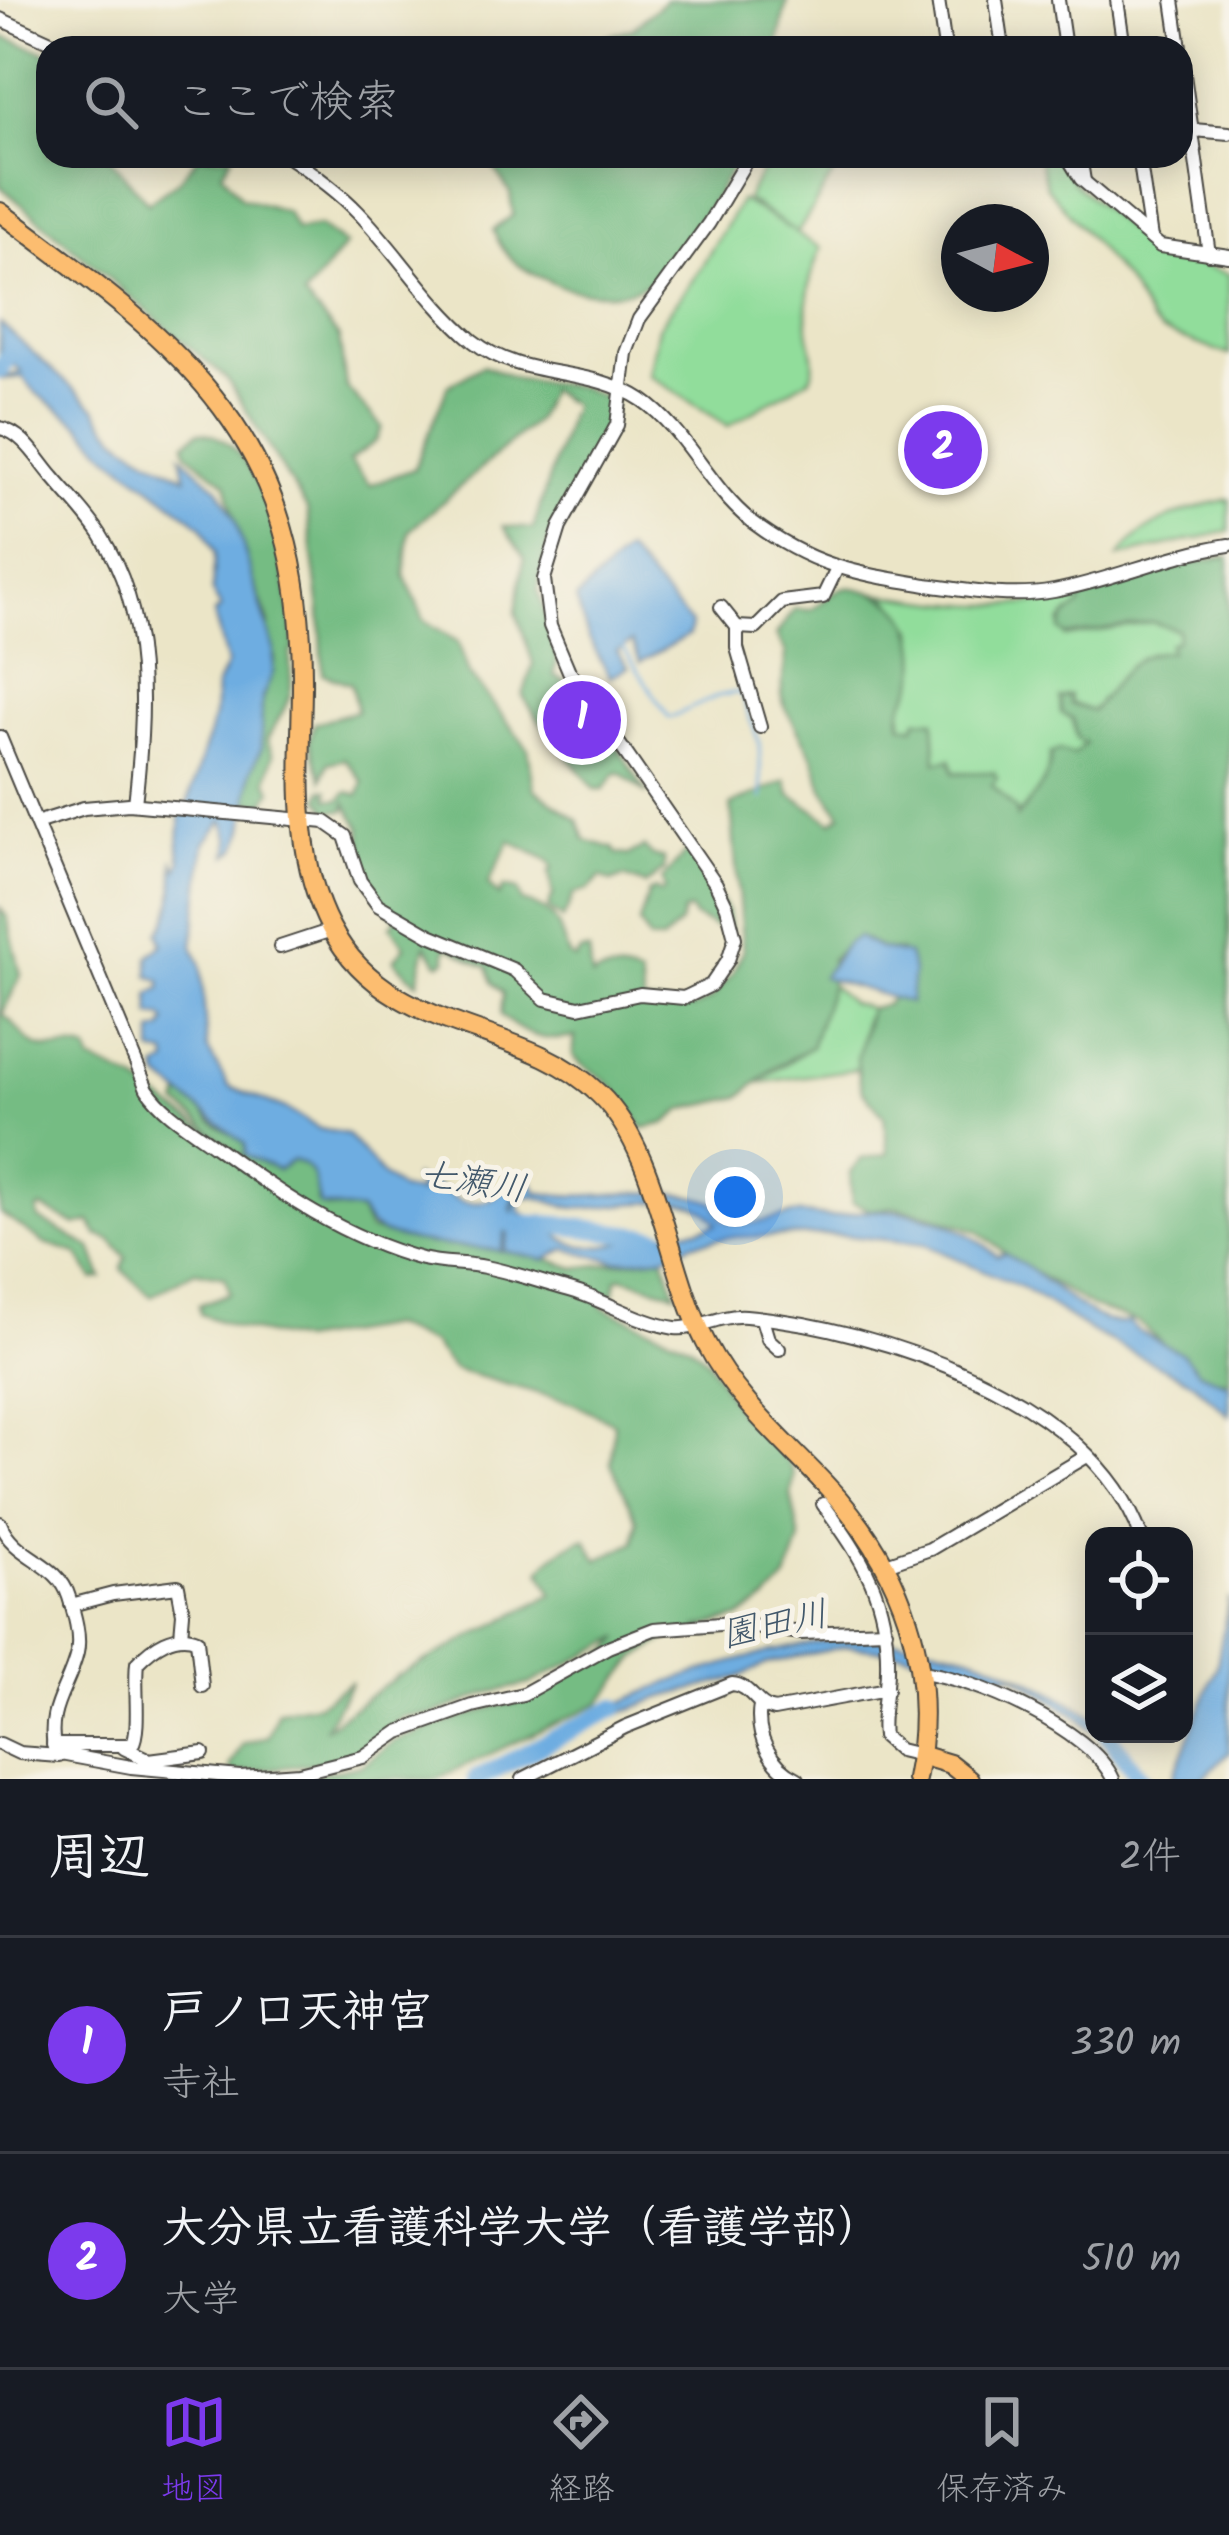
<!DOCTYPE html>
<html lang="ja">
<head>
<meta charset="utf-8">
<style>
  :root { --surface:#171b24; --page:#20242c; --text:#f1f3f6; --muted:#9ea1a6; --line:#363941; --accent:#7c3aed }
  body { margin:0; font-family:Kalam,"Klee One",sans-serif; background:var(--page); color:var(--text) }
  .controls { position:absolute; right:36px; bottom:36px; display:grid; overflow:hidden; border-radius:24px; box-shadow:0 6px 30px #0003 }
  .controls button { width:108px; height:108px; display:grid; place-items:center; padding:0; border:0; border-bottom:3px solid var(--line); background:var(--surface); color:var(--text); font:60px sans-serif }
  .compass { position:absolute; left:941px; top:204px; width:108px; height:108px; border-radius:50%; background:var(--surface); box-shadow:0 6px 30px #0003; rotate:97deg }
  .you { position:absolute; left:735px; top:1197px; width:42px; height:42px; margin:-30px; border:9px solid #fff; border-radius:50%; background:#1a73e8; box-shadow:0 0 0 18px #1a73e833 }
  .badge { display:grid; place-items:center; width:78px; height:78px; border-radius:50%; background:var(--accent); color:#fff; font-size:39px; font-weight:700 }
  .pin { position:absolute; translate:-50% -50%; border:6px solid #fff; box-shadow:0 3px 12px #0006 }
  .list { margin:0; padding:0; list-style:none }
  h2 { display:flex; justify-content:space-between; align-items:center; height:156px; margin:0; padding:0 48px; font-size:51px }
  h2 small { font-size:39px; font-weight:400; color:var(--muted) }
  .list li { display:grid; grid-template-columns:78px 1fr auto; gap:36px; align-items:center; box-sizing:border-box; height:216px; padding:0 48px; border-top:3px solid var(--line) }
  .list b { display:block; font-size:45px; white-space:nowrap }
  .list p { margin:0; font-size:39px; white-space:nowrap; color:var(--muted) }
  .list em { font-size:39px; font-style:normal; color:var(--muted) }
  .icon { flex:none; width:66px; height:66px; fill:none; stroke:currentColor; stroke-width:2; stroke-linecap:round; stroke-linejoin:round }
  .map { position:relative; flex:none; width:1229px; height:1779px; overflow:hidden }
  .search { position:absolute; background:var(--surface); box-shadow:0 6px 30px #0003; left:36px; right:36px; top:36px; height:132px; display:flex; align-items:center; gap:30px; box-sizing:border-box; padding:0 42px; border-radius:36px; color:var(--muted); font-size:45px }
  .sheet { height:588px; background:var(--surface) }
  nav { display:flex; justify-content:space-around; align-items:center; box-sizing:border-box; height:168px; border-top:3px solid var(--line); background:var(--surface); font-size:33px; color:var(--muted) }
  nav a { display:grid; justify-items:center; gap:6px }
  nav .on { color:var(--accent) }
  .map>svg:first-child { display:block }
</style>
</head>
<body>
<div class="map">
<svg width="1229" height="1779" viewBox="0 0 1229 1779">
  <rect width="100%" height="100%" fill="#f7f3e8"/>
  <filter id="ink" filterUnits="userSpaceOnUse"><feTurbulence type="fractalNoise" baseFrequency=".00833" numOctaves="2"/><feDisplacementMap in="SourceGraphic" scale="24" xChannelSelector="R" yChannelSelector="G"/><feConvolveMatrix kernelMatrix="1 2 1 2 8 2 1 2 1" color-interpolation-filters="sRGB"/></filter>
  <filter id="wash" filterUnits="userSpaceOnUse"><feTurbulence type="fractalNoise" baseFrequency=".004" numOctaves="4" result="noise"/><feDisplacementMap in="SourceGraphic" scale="48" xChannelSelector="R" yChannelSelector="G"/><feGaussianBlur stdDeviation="2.7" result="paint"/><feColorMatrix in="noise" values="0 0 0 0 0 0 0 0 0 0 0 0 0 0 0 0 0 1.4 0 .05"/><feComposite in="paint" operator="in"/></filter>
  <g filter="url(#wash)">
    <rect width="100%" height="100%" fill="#ebe5c7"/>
    <g fill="#91dd9b" stroke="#5e8463" stroke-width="3">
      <path d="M 771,156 L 844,156 L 797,234 L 821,248 C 810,273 805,302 808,329 C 810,348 818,360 810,378 L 728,426 L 649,375 L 658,327 L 697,274 L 741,200 L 797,233 L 746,199 Z"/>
      <polygon points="1038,156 1058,156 1074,183 1149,249 1229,274 1229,355 1161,331 1151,322 1128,284 1047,187"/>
      <path d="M 1229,499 L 1229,531 L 1119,557 C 1142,522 1190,508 1229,499 Z"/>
      <path d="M 870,592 C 935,603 1016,614 1081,594 L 1080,606 L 1060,623 L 1066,637 L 1152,622 L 1178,630 L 1177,641 L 1169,645 L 1171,652 C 1130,648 1116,687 1091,711 L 1071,703 L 1069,695 L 1060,698 L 1061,713 L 1072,719 L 1077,739 L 1086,742 L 1074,755 L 1059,750 L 1050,754 C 1051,779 1032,802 1016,817 L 1016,810 L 991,784 L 997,778 L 994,773 L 954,772 L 951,759 L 936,763 L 934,721 L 918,719 L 914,727 L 902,725 L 902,704 L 917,675 L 914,629 L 890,599 Z"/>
      <polygon points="831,985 851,1003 870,1008 864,1021 857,1069 757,1083 811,1047"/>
    </g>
    <g fill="#74bc83" stroke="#507457" stroke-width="3">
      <polygon points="666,0 787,0 777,48 575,48 633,28"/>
      <path d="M 0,36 L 48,53 L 48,156 L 108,156 L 148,203 L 178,181 L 199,156 L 232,156 L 222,172 L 241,198 L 287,212 L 296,230 L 319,226 L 345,245 L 304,297 L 339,337 L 346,387 L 382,427 L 376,441 L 349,461 L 370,485 L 414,469 L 448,386 L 483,365 L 517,379 L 580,387 L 613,401 L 613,409 L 607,418 L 608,430 L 565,502 L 547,545 L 538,589 L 557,659 L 554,676 C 581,681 630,768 647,794 L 621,773 L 616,773 L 604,789 L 595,789 C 570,758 544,731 523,696 L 533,663 L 516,612 L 524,557 L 503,526 L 533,529 L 572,405 L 549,390 L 536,420 L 409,531 L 405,575 L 424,620 L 458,642 L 469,674 L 528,748 L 534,789 L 578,820 L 585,840 L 613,848 L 617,854 L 629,855 L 644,847 L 653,856 L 664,859 L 664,870 L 645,885 L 624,877 L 611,882 L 601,877 L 588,890 L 574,894 L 563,919 L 548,908 L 553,895 L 549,872 L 553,868 L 549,861 L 510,841 L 488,884 L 499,896 L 504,887 L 518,890 L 522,902 C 560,911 557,925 569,956 L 575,959 L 581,951 L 589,951 L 592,978 C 604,968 626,971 640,977 L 644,1003 L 693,1008 L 711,999 L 732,974 L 743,951 L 731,805 L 786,781 L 790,794 L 832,822 L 841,815 L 823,788 L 813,757 L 785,707 L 781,695 L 786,653 L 776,635 L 795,609 L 811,610 C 821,604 831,593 842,589 C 851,586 860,589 870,592 C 908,603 920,635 917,672 C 915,693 895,703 902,725 L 914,727 L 918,719 L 934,720 L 936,762 L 950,759 L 954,773 L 994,772 L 997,778 L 992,785 L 1016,810 L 1017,817 C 1031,800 1051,780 1051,754 L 1059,750 L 1074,755 L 1085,743 L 1077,739 L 1073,719 L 1061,713 L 1060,698 L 1070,696 L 1070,704 L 1092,711 C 1115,686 1130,648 1170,652 L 1169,644 L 1177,640 L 1178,630 L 1152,622 L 1066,636 L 1060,630 L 1065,617 L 1080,606 L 1081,594 L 1189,564 L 1229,556 L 1229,1380 L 1201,1377 L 1138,1322 L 1092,1307 L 1011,1258 L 978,1231 L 931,1215 L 895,1207 L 870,1210 L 852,1202 L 850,1173 L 861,1159 L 888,1154 L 884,1116 L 862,1090 L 859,1078 L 857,1059 L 870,1008 L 886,1005 L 907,977 L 900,951 L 883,949 L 858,937 L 831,959 L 831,985 L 811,1047 L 775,1067 L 740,1097 L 684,1109 L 666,1123 L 643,1128 C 631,1111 621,1093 605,1080 C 593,1070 582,1068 573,1055 L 575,1037 C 547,1043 522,1035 501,1015 L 503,993 L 493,983 L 488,967 C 474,964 461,951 446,946 L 446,961 L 439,964 L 426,945 L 418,982 C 414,980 397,965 394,960 L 405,946 L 391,926 L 396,919 L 365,876 L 361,828 L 346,803 L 345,810 L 328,811 L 320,798 L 323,789 L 328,790 L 328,799 L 339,800 L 347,792 L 359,795 L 363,782 L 345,759 L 328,763 L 322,779 L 309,741 L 315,723 L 357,711 L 351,684 L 323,674 L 320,610 L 307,509 L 227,379 L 0,186 Z"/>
      <path d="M 487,156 L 738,156 C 722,187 674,269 645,285 C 620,298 578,294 553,283 C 524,271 505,260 493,230 L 513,215 L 510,193 Z"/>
      <path d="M 198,432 C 271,436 289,593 295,648 L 291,652 C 289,663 291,673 291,683 C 292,702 274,725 267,740 L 273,755 L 267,780 L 272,790 L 264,804 L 247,802 L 251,771 L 259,753 L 262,699 L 275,659 L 268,635 L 269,623 L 242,550 L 226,483 L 187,453 L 185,443 Z"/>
      <polygon points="688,850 728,912 731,934 694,917 690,910 683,912 680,923 662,941 649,940 639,923 649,892 655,889 661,893 665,889 662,880"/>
      <path d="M 0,908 L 7,917 L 21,975 L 2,1014 C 16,1022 24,1042 39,1047 C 56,1053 68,1043 88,1051 L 91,1061 L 135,1081 L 243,1158 L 178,1104 L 181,1095 C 200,1104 198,1108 211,1121 C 222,1131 236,1133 245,1144 L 245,1155 L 278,1170 L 293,1160 L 307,1166 L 319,1184 L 317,1202 L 327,1208 L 360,1211 L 369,1230 L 392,1236 L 407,1232 L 514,1248 L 575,1268 L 663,1257 L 676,1293 L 621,1277 L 617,1279 L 614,1294 L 601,1295 L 602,1307 L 690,1345 L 707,1359 L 738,1412 L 789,1463 L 794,1475 L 791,1495 L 800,1540 L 787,1579 L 767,1600 L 739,1618 L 697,1628 L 723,1633 L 671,1637 L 637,1657 L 600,1703 L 436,1779 L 291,1779 L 362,1765 L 394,1741 L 496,1706 L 518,1703 L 610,1650 L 621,1637 L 529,1684 L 488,1693 L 432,1715 L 404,1716 L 355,1753 L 328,1762 L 232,1773 L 230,1766 L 243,1744 L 268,1736 L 278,1710 L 318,1704 L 352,1681 L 324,1729 L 396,1677 L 553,1594 L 541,1571 C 547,1558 573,1541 586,1539 L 598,1560 L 634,1542 L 637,1520 L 611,1463 L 614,1423 L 573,1403 L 452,1369 L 432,1344 L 390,1326 L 299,1341 L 238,1328 L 200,1314 L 199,1305 L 230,1293 L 225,1277 L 195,1271 L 151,1296 L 122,1269 L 126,1257 L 111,1240 L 97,1235 L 91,1222 L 76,1225 L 42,1208 L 37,1210 L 39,1219 L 91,1248 L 102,1278 L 93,1279 L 77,1254 L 45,1244 L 0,1213 Z"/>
    </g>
    <g fill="#6eade1" stroke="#4c6c86" stroke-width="3" fill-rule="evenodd">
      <path d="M 0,323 L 96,409 C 113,443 154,462 186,477 L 181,455 L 219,489 L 235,519 L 274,649 L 273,673 L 262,698 L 261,749 L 251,772 L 244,830 L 237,848 L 228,855 L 230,839 L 223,820 L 205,843 L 193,946 L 201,965 L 207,1048 L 229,1087 L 286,1109 L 320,1129 L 347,1134 L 383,1176 L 401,1190 L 420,1193 L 413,1176 C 422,1185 428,1182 439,1187 C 445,1189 449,1195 454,1198 C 480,1212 508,1193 520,1172 L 501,1251 C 470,1246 394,1246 371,1226 C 366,1222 364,1215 360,1211 L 320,1206 C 314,1187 319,1167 293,1160 L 278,1170 L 245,1155 L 245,1144 L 160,1078 L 157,1069 L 168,1063 L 167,1055 L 153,1053 L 153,1032 L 163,1029 L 166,1022 L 163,1017 L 151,1015 L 150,994 L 161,988 L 161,981 L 149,976 L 149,956 L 163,944 L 159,932 C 176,913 174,886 174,862 L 178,869 L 181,861 C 175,841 184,824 179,814 L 185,812 L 214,717 L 216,687 L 227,664 L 214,614 L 221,608 L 212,592 L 215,553 L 202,526 L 106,453 L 79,424 L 36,393 L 23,377 L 0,379 L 22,372 L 0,353 Z"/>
      <polygon points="626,551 691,624 689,635 640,662 632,642 617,651 628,667 610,677 588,637 576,599"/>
      <polygon points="858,937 879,948 908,955 913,971 910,1003 822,977 847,943"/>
      <path d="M 522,1177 L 533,1182 L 537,1192 C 594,1204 660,1180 715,1203 L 722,1219 C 743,1232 771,1217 794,1214 C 806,1212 819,1218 832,1217 C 842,1216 856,1212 868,1211 C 914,1207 964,1224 997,1256 L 1004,1253 C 1040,1269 1093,1333 1129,1322 L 1138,1331 L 1183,1354 L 1199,1372 L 1229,1384 L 1229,1415 L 1194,1383 L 1095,1334 L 1023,1288 L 924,1244 L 841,1235 L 729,1237 L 694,1243 L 663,1257 L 616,1261 L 566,1249 L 544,1260 L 504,1251 ZM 531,1196 C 547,1199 561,1208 578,1208 C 615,1210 696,1184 717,1224 C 694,1232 684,1230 662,1233 C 633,1236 589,1259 561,1237 C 554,1231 552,1222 543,1216 L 533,1219 L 521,1212 L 519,1199 Z"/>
      <polygon points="1229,1598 1229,1752 1202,1779 1173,1779 1217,1665"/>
      <path d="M 841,1639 C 944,1636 1000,1660 1087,1712 L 1094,1717 L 1094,1732 L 1078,1716 L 1014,1675 L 985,1675 L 905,1653 L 847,1646 L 769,1663 L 737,1678 L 660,1698 L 573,1731 L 542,1748 C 630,1688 737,1654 841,1639 Z"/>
    </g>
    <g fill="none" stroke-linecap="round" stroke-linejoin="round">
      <polyline stroke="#6eade1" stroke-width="3" points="621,644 669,718 718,696 740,692 759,742 762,798"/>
      <g stroke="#6eade1" stroke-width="18">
        <polyline points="0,370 12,351"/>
        <polyline points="487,1215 499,1213 510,1223 560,1225 658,1238"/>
        <polyline points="1107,1734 1142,1779"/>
        <polyline points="476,1779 616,1707"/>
      </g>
    </g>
  </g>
  <g filter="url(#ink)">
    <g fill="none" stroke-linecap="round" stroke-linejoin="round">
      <defs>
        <g id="minor">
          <polyline points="938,0 945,48"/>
          <polyline points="996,0 1003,48"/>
          <polyline points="1058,0 1065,48"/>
          <polyline points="1117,0 1124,48"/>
          <polyline points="1173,0 1180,48"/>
          <polyline points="0,19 64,48"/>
          <polyline points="1181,53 1209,254"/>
          <polyline points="1181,129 1229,133"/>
          <path d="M 287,156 C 313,173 337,190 358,212 C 398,253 429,304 473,341 C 523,381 589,365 642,400 C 687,431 708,487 751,521 C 812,567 855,573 927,585 C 969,591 1011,599 1054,591 C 1113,580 1169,554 1229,545"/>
          <polyline points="1067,156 1081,179 1160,246 1229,256"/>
          <polyline points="1080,156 1084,181"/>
          <polyline points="1139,156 1151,238"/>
          <path d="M 0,428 C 24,433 38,460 53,477 C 69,496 87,514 100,534 C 152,615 145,713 135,804"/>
          <polyline points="721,607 737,627 756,628 782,602 823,597 837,568"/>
          <polyline points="737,627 737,648 760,727"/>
          <path d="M 0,737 L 147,1089 C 163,1113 193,1130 216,1147 C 278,1193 346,1239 422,1259 C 443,1264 465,1263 485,1267 C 515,1273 544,1283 573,1291 C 606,1301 641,1323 675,1328 C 695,1331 720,1314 746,1316 C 879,1328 1091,1397 1141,1536"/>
          <polyline points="36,823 84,808 129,804 325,822 345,836 360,881 378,905 430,935 514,970 545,999 579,1007 640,994 684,998 711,985 728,960 735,938 727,907 716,884 569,671 550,626 544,579 560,527 617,425 626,353 639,319 709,223 749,156"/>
          <polyline points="280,947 332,930"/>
          <polyline points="762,1319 768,1339 779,1349"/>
          <path d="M 823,1504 C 863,1559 889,1598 887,1670 C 887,1691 880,1715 883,1736 L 899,1750 L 920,1755"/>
          <path d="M 0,1523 C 14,1559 58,1561 69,1597 C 74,1613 81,1636 77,1653 C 68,1691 45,1708 55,1753 L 131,1767 L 240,1777 L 299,1773 L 363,1757 L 399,1732 L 472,1706 L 523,1694 L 608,1647 L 654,1629 L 733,1623 L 801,1633 L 886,1630"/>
          <polyline points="886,1564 930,1549 1087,1456"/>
          <polyline points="71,1605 113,1594 178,1586 183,1613 181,1636"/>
          <path d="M 921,1672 C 974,1678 1090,1729 1113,1779"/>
          <path d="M 760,1705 C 755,1736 770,1766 798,1779"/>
          <polyline points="0,1744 19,1753 59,1756"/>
          <path d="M 53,1745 L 132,1745 C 141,1730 134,1685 137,1663 C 152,1647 176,1630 197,1640 L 202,1686"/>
          <polyline points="124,1748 149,1760 203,1753"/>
          <path d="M 523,1779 L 625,1727 L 732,1684 C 751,1685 756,1707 774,1710 L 887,1689"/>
        </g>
        <g id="highway">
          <path d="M 0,212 C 187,350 305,437 302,689 C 301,769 292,854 331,928 C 389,1038 523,1019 599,1094 C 659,1151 667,1268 706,1343 C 735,1399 782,1439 825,1484 C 902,1564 939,1669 916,1779"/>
          <polyline points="920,1755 950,1764 969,1779"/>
        </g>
      </defs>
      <use href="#minor" stroke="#484742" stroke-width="16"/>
      <use href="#highway" stroke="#484742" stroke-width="22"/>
      <use href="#minor" stroke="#fff" stroke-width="12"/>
      <use href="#highway" stroke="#fcbd6f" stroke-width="18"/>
    </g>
  </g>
  <g text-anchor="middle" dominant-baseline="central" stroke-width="10" stroke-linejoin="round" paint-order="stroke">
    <g font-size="36" font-style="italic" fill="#42586b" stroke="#f7f3e8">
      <text transform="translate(473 1183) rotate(9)">七瀬川</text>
      <text transform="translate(775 1626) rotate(-12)">園田川</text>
    </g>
  </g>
</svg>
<div class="controls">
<button><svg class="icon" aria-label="locate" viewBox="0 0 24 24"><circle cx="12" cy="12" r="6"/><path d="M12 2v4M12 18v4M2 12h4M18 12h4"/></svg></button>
<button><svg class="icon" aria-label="layers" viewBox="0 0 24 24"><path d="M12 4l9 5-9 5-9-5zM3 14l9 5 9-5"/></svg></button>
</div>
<svg class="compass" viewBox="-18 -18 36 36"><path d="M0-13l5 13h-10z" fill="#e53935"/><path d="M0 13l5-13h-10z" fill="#9ea1a6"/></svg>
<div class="you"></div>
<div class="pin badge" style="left:582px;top:720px">1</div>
<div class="pin badge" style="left:943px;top:450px">2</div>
<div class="search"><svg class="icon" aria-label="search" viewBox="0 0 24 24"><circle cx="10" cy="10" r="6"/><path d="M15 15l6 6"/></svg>ここで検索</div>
</div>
<section class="sheet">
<h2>周辺<small>2件</small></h2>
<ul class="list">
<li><span class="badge">1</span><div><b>戸ノ口天神宮</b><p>寺社</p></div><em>330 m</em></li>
<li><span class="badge">2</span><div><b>大分県立看護科学大学（看護学部）</b><p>大学</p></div><em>510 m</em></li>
</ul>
</section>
<nav>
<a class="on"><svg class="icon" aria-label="map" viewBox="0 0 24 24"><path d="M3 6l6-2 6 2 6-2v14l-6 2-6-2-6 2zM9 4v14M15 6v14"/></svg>地図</a>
<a><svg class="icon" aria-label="directions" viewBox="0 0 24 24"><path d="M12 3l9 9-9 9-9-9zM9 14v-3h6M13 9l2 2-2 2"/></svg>経路</a>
<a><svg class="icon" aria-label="saved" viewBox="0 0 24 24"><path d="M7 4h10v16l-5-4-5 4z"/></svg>保存済み</a>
</nav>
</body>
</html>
